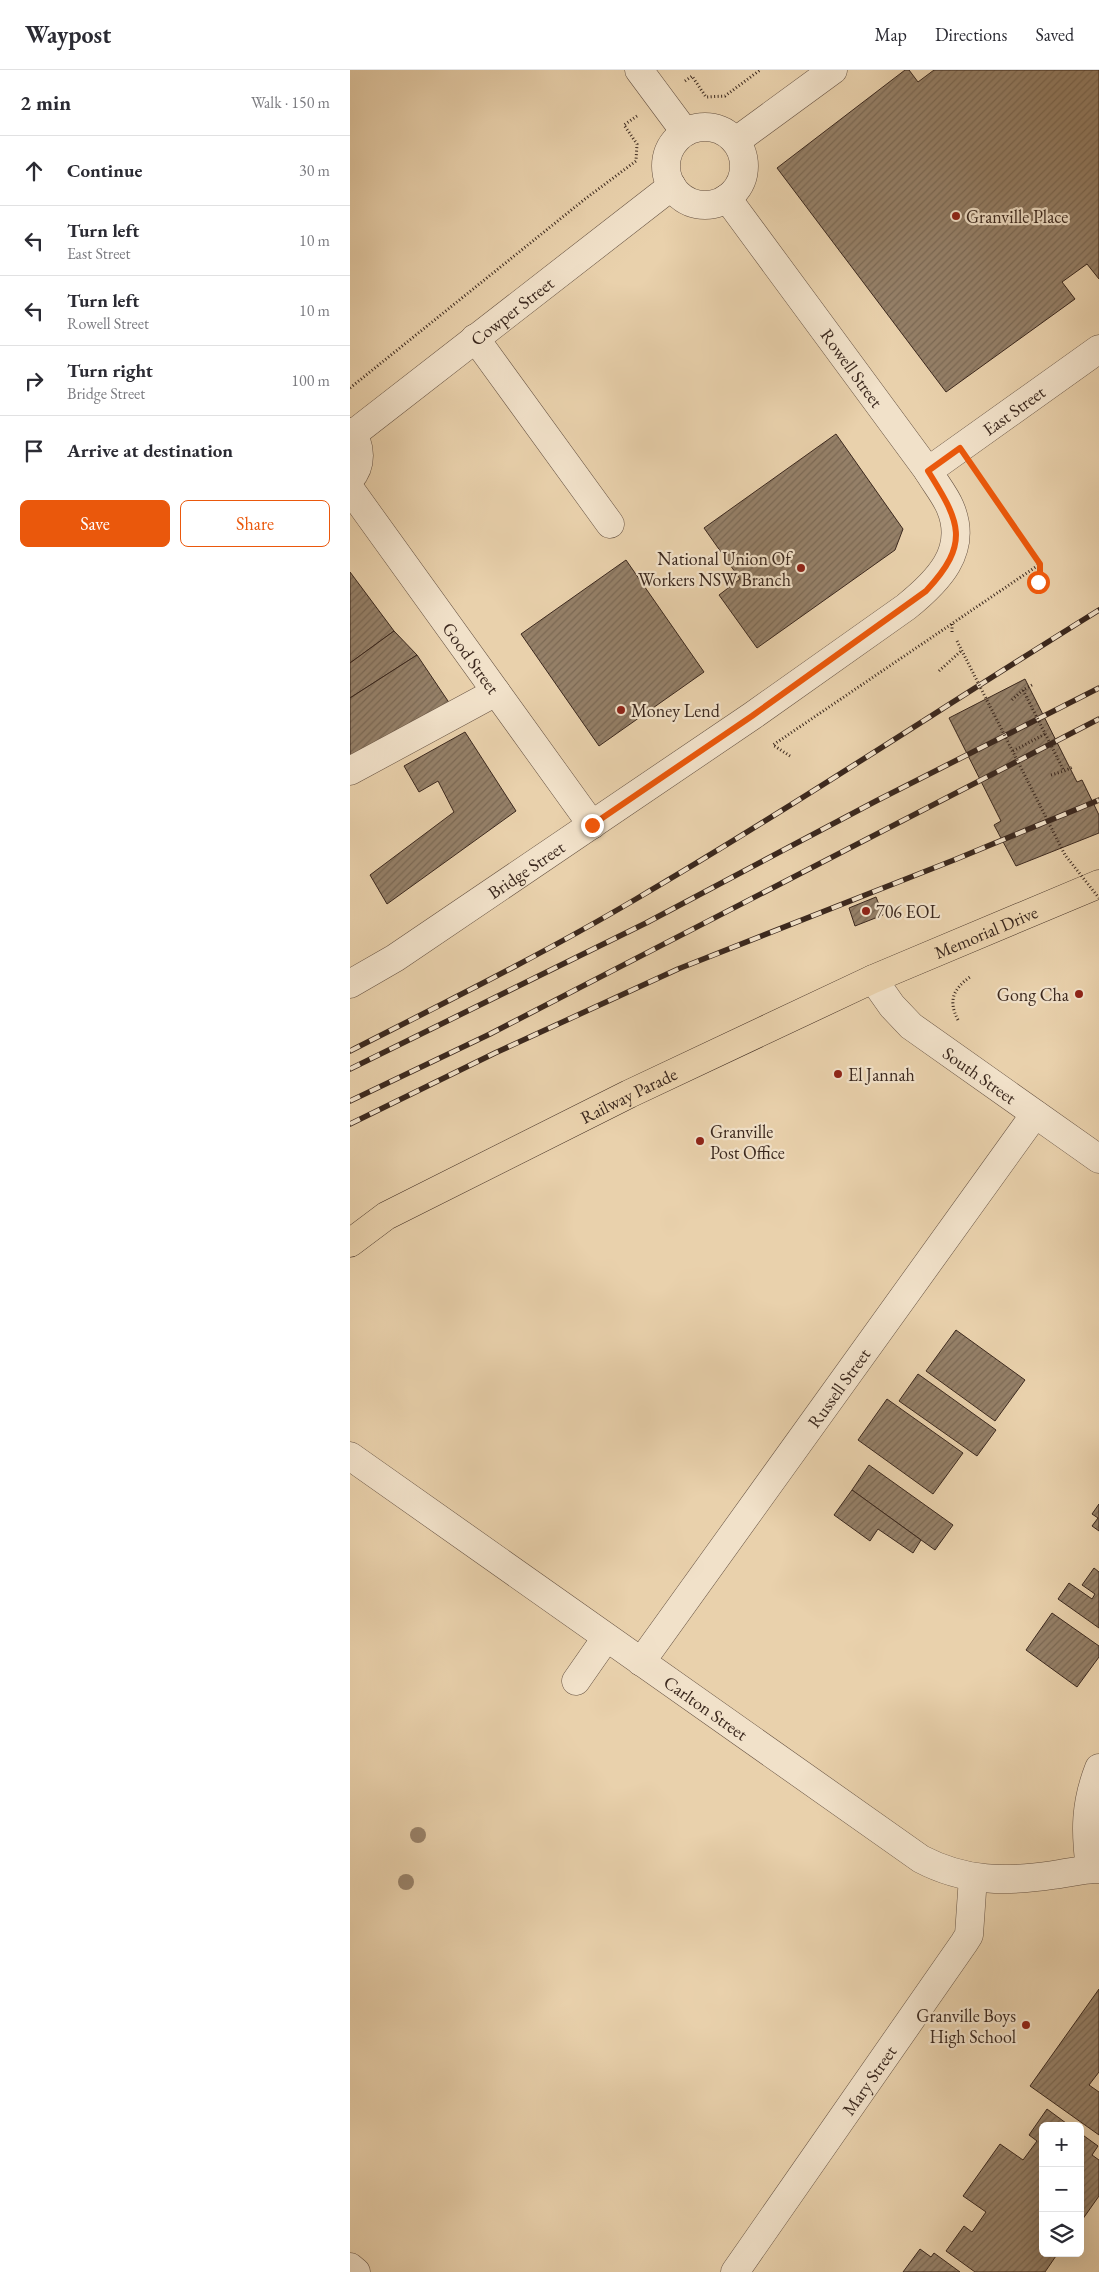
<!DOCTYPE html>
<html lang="en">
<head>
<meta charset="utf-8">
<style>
  :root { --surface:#fff; --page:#f2f2f3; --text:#2b2b33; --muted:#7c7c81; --line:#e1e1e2; --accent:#ea580c }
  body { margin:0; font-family:"EB Garamond",serif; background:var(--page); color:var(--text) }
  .controls { position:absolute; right:15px; bottom:15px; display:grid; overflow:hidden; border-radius:8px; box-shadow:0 5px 20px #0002 }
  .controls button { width:45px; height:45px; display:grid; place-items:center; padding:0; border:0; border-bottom:1px solid var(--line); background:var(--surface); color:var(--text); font:25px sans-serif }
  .stop { position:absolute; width:15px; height:15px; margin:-11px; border:4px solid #ea580c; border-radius:50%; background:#fff }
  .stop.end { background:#ea580c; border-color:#fff; box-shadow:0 1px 5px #0008 }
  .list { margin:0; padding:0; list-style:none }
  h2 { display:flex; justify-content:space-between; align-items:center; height:65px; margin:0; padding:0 20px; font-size:21px }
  h2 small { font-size:16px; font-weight:400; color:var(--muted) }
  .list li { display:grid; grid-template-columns:32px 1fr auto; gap:15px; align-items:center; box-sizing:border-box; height:70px; padding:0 20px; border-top:1px solid var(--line) }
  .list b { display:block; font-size:19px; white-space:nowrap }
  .list p { margin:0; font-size:16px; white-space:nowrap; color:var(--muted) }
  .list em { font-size:16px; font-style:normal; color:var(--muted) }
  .actions { display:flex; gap:10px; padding:15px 20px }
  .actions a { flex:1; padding:11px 0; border:1px solid var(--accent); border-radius:8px; text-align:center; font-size:18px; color:var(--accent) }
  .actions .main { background:var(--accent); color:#fff }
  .icon { flex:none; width:28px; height:28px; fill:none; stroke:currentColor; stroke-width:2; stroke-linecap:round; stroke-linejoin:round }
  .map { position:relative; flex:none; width:749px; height:2202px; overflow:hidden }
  header { display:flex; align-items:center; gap:30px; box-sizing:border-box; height:70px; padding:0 25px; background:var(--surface); border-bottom:1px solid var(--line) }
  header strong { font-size:24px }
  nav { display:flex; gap:28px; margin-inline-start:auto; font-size:18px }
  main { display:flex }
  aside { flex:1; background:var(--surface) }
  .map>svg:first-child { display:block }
</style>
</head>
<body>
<header>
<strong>Waypost</strong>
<nav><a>Map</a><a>Directions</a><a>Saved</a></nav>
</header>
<main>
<aside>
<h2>2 min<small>Walk · 150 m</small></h2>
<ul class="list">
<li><svg class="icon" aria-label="ahead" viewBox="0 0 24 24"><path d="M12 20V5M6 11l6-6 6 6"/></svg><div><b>Continue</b></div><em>30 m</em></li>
<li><svg class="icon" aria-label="left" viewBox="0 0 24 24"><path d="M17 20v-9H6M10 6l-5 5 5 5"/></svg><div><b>Turn left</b><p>East Street</p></div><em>10 m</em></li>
<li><svg class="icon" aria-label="left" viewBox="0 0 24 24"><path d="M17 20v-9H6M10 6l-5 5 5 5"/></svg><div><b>Turn left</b><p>Rowell Street</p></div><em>10 m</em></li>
<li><svg class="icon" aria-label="right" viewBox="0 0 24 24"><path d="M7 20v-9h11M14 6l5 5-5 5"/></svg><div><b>Turn right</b><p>Bridge Street</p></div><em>100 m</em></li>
<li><svg class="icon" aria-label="arrive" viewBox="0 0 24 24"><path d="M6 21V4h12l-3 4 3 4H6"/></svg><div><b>Arrive at destination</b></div></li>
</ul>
<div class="actions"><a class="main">Save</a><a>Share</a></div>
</aside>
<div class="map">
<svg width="749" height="2202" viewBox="0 0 749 2202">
  <defs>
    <pattern id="building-hatch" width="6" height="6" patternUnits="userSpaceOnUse" patternTransform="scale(1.25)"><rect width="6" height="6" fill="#958068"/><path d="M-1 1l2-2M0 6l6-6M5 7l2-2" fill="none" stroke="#7b6955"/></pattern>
  </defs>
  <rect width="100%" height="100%" fill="#e9d1ac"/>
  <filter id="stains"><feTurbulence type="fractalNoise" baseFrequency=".004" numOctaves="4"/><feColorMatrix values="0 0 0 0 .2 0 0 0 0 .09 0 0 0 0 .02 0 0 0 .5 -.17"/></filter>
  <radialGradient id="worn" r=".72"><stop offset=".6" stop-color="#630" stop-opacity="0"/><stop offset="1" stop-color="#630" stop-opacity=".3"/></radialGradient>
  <g fill="url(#building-hatch)" stroke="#3b281e">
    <polygon points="555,0 559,0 568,12 584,0 749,0 749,209 737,194 712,212 725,229 596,322 427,98"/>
    <polygon points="486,364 553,459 545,480 407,578 369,525 390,509 354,458"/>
    <polygon points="276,490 354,602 249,676 171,564"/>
    <polygon points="0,502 44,561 0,593"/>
    <polygon points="44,561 67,585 0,628 0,593"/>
    <polygon points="67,585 102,637 0,692 0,628"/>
    <polygon points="675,609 727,712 732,710 749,745 749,763 666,796 644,755 651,751 599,648"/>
    <polygon points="115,662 166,741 37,834 20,805 104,742 88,711 69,722 54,696"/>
    <polygon points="526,827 533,845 505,856 499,838"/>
    <polygon points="606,1260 675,1310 645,1351 576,1301"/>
    <polygon points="568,1304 646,1360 627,1386 549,1331"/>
    <polygon points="537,1329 613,1383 583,1424 508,1370"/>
    <polygon points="519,1395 603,1455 585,1480 502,1420"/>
    <polygon points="502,1420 571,1470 563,1483 528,1459 520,1471 484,1445"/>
    <polygon points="749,1434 749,1461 742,1456 748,1448 742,1444"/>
    <polygon points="744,1498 749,1502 749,1558 708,1529 719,1513 742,1529 745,1524 732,1515"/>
    <polygon points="702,1543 749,1576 749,1587 727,1617 676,1580"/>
    <polygon points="749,1919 749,2002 739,2015 749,2022 749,2065 680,2016"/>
    <polygon points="697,2039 720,2056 693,2056 693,2183 708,2183 695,2202 625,2202 596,2181 614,2156 622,2162 636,2142 613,2126 650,2074 673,2090 687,2071 679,2065"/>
    <polygon points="730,2063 748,2076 742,2085 749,2090 749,2126 730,2153"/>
    <polygon points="570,2179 581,2187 584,2183 610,2202 553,2202"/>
  </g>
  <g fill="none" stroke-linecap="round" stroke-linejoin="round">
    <defs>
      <g id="minor">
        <polyline points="289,0 335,62"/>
        <circle cx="355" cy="96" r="39"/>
        <polyline points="386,71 483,0"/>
        <polyline points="125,268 260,454"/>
        <path d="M 0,362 C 12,375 12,396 0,409"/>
        <path id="s1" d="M 3,364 L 322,116"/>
        <path id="s2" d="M 578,401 L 749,279"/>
        <path id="s3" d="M 0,419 L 242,755"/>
        <polyline points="0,701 146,622"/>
        <path id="s4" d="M 523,909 L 542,936 L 561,956 L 749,1089"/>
        <path id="s5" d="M 0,914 L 45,888 L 402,646 L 556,537 C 587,512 619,481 600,437 C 595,425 585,413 578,401 L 377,128"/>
        <path id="s6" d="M 0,1386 L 571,1789 C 615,1812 656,1812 703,1805 C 718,1803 733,1799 749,1799"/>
        <path id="s7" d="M 291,1592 L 685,1044"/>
        <polyline points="226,1611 256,1568"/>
        <path d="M 740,1799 C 735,1761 735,1734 749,1698"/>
        <polyline points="0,2197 6,2202"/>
        <path id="s8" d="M 385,2202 L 614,1873 L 619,1865 L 623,1807"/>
      </g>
      <g id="major">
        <path id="s9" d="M 0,1173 L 36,1146 L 279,1024 L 523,909 L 749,814"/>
      </g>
    </defs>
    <use href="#minor" stroke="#665242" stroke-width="29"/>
    <use href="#major" stroke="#3b281e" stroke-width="29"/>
    <g stroke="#3b281e" stroke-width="3" stroke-dasharray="1 2.5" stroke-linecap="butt">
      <polyline points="335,11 342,6 356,27 375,26 410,0"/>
      <polyline points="0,318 235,129 286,91 287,74 274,55 287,46"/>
      <polyline points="627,403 690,494 690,507 683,517"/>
      <polyline points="602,562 602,553"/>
      <polyline points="589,601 611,581"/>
      <polyline points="662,630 673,620"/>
      <polyline points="663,681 695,664"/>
      <polyline points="440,686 423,675 690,494"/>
      <polyline points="701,705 714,701"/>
      <path d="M 608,950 C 598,931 603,919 620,907"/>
    </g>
    <use href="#minor" stroke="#f1e1c9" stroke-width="28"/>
    <use href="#major" stroke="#e9d1ac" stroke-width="28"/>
    <defs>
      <g id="rail">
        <path d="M 0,981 C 96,932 193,884 286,829 C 443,737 594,636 749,540"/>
        <polyline points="0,999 296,853 526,731 749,618"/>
        <polyline points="0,1031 140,964 749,649"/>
        <polyline points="0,1054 145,983 328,899 604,790 749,730"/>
      </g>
    </defs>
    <use href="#rail" stroke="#3b281e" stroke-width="5.5"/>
    <use href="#rail" stroke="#f1e1c9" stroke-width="4" stroke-dasharray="11" stroke-linecap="butt"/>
    <g stroke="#3b281e" stroke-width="3" stroke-dasharray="1 2.5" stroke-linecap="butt">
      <polyline points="607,571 715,785 749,828"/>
      <polyline points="682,615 673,620 714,701 723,697"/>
    </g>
  </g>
  <g fill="#99836b">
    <circle cx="68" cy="1765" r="8"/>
    <circle cx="56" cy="1812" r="8"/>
  </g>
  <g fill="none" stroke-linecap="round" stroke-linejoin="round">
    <path stroke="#ea580c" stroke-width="6" d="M 242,755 L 402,646 L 576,521 C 621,473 610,452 578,401 L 610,378 L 690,494 L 690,507 L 688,512"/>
  </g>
  <g fill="#8f2418" stroke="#f1e1c9" stroke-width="2">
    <circle cx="606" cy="146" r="5"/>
    <circle cx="451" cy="498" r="5"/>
    <circle cx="271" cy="640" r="5"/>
    <circle cx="516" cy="841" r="5"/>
    <circle cx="729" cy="924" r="5"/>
    <circle cx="488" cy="1004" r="5"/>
    <circle cx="350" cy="1071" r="5"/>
    <circle cx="676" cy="1955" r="5"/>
  </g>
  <g text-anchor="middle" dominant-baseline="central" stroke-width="4.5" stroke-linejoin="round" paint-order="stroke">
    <g font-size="18" fill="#3b281e" stroke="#f1e1c9" text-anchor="start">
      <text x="616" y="146">Granville Place</text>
      <text x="441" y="488" text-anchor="end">National Union Of<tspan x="441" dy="21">Workers NSW Branch</tspan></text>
      <text x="281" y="640">Money Lend</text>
      <text x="526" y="841">706 EOL</text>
      <text x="719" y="924" text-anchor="end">Gong Cha</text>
      <text x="498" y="1004">El Jannah</text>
      <text x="360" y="1061">Granville<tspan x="360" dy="21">Post Office</tspan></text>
      <text x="666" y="1945" text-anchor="end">Granville Boys<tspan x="666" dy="21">High School</tspan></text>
    </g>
    <g font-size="18" fill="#3b281e" stroke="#f1e1c9">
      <text stroke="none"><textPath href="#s1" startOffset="201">Cowper Street</textPath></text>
      <text transform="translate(502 298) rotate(54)">Rowell Street</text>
      <text stroke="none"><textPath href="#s2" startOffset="105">East Street</textPath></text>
      <text stroke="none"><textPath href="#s3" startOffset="208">Good Street</textPath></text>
      <text stroke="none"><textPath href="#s5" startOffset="210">Bridge Street</textPath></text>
      <text stroke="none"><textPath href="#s9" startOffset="709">Memorial Drive</textPath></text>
      <text stroke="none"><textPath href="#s4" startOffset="145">South Street</textPath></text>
      <text stroke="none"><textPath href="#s9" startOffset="316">Railway Parade</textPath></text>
      <text stroke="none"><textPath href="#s7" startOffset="338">Russell Street</textPath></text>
      <text stroke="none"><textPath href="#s6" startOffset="436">Carlton Street</textPath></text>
      <text stroke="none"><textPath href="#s8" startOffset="234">Mary Street</textPath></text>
    </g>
  </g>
  <rect width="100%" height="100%" filter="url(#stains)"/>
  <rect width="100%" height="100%" fill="url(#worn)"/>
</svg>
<div class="controls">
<button>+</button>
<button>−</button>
<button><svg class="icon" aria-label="layers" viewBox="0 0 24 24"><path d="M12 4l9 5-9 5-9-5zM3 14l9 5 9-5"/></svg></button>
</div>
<div class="stop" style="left:688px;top:512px"></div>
<div class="stop end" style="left:242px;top:755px"></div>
</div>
</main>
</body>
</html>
